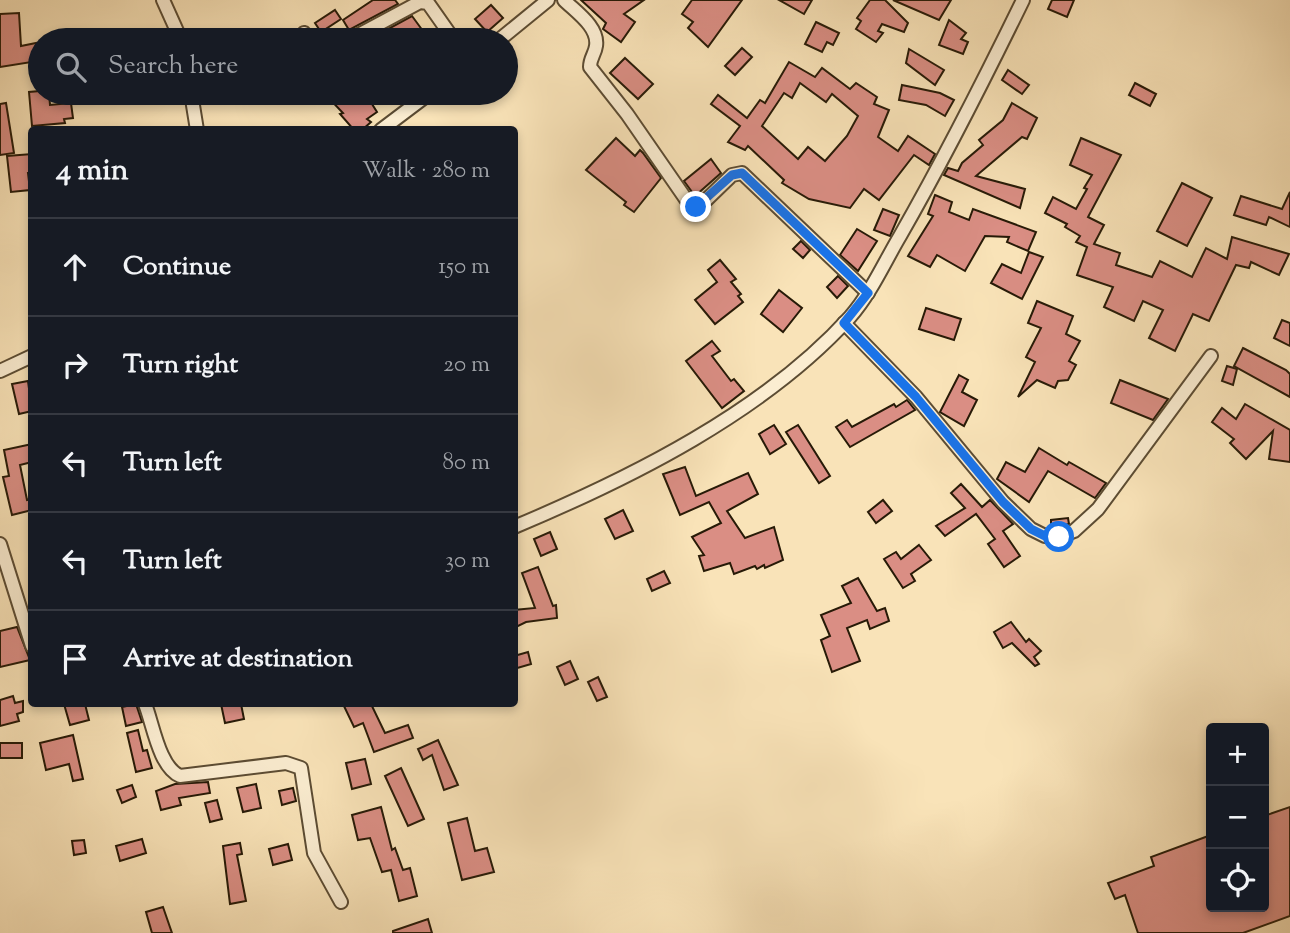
<!DOCTYPE html>
<html lang="en">
<head>
<meta charset="utf-8">
<style>
  :root { --surface:#171b24; --page:#20242c; --text:#f1f3f6; --muted:#9ea1a6; --line:#363941 }
  body { margin:0; font-family:"Sorts Mill Goudy",serif; background:var(--page); color:var(--text) }
  .controls { position:absolute; right:21px; bottom:21px; display:grid; overflow:hidden; border-radius:7px; box-shadow:0 4px 10px #0003 }
  .controls button { width:63px; height:63px; display:grid; place-items:center; padding:0; border:0; border-bottom:2px solid var(--line); background:var(--surface); color:var(--text); font:35px sans-serif }
  .stop { position:absolute; width:21px; height:21px; margin:-16px; border:5px solid #1a73e8; border-radius:50%; background:#fff }
  .stop.end { background:#1a73e8; border-color:#fff; box-shadow:0 2px 7px #0008 }
  .list { margin:0; padding:0; list-style:none }
  h2 { display:flex; justify-content:space-between; align-items:center; height:91px; margin:0; padding:0 28px; font-size:30px }
  h2 small { font-size:23px; font-weight:400; color:var(--muted) }
  .list li { display:grid; grid-template-columns:46px 1fr auto; gap:21px; align-items:center; box-sizing:border-box; height:98px; padding:0 28px; border-top:2px solid var(--line) }
  .list b { display:block; font-size:26px; white-space:nowrap }
  .list em { font-size:23px; font-style:normal; color:var(--muted) }
  .icon { flex:none; width:38px; height:38px; fill:none; stroke:currentColor; stroke-width:2; stroke-linecap:round; stroke-linejoin:round }
  .map { position:relative; flex:none; width:1290px; height:933px; overflow:hidden }
  .search { position:absolute; background:var(--surface); box-shadow:0 4px 10px #0003; left:28px; top:28px; width:490px; height:77px; display:flex; align-items:center; gap:18px; box-sizing:border-box; padding:0 24px; border-radius:38px; color:var(--muted); font-size:26px }
  .panel { position:absolute; background:var(--surface); box-shadow:0 4px 10px #0003; left:28px; top:126px; width:490px; height:581px; border-radius:7px }
  .map>svg:first-child { display:block }
</style>
</head>
<body>
<div class="map">
<svg width="1290" height="933" viewBox="0 0 1290 933">
  <rect width="100%" height="100%" fill="#f9e3b8"/>
  <filter id="stains"><feTurbulence type="fractalNoise" baseFrequency=".00286" numOctaves="4"/><feColorMatrix values="0 0 0 0 .2 0 0 0 0 .09 0 0 0 0 .02 0 0 0 .5 -.17"/></filter>
  <radialGradient id="worn" r=".72"><stop offset=".6" stop-color="#630" stop-opacity="0"/><stop offset="1" stop-color="#630" stop-opacity=".3"/></radialGradient>
  <g fill="#da8e84" stroke="#271a07" stroke-width="2" fill-rule="evenodd">
    <polygon points="373,0 395,0 398,4 349,30 343,20"/>
    <polygon points="581,0 644,0 624,14 635,22 621,42 603,29 606,23"/>
    <polygon points="692,0 742,0 708,47 688,28 693,22 682,14"/>
    <polygon points="779,0 812,0 804,14"/>
    <polygon points="870,0 885,0 908,23 904,32 882,24 878,31 883,33 876,42 856,29 861,21 857,18"/>
    <polygon points="893,0 951,0 939,20"/>
    <polygon points="1052,0 1074,0 1067,17 1048,9"/>
    <polygon points="491,5 503,18 487,32 475,19"/>
    <polygon points="335,10 341,19 321,32 315,23"/>
    <polygon points="19,13 21,46 36,43 38,61 0,67 0,14"/>
    <polygon points="412,16 423,31 412,40 382,40 377,35"/>
    <polygon points="949,20 966,33 961,39 968,42 963,54 939,45"/>
    <polygon points="816,22 839,33 833,45 827,42 822,52 805,44"/>
    <polygon points="742,48 752,57 735,75 725,66"/>
    <polygon points="909,49 944,70 935,85 906,63"/>
    <polygon points="625,58 653,84 638,99 610,73"/>
    <path d="M 789,62 L 815,77 L 822,68 L 850,89 L 856,83 L 877,97 L 874,104 L 889,110 L 878,137 L 898,151 L 908,136 L 935,154 L 929,165 L 914,155 L 879,200 L 864,189 L 850,208 L 809,199 L 782,183 L 784,180 L 748,146 L 745,150 L 728,142 L 740,126 L 711,104 L 718,95 L 747,118 L 760,100 L 765,103 ZM 800,83 L 826,102 L 832,94 L 858,116 L 847,136 L 825,161 L 808,147 L 798,159 L 762,126 L 784,93 L 792,98 Z"/>
    <polygon points="1008,70 1029,85 1022,94 1002,80"/>
    <polygon points="1135,83 1156,94 1150,106 1129,95"/>
    <polygon points="902,85 940,93 954,100 945,116 926,105 899,100"/>
    <polygon points="40,91 49,93 50,105 71,103 73,118 64,119 65,123 32,126 29,92"/>
    <polygon points="324,93 365,93 377,112 367,119 371,122 362,130 354,130 340,114 343,113"/>
    <polygon points="6,103 14,153 0,155 0,104"/>
    <polygon points="1012,103 1037,118 1027,139 1022,137 976,176 1025,189 1020,208 944,175 948,168 958,171 962,163 983,145 979,140 1003,120"/>
    <polygon points="616,138 635,156 640,150 643,153 661,178 634,212 624,205 626,202 586,170"/>
    <polygon points="1081,138 1121,155 1088,217 1104,225 1094,244 1120,253 1116,265 1152,277 1160,261 1192,277 1206,248 1227,259 1232,237 1289,254 1279,275 1251,262 1249,268 1236,265 1209,321 1193,314 1175,351 1149,338 1163,310 1143,301 1134,321 1104,307 1113,287 1077,275 1087,247 1076,242 1080,236 1065,227 1067,224 1045,213 1053,197 1076,209 1087,189 1084,188 1092,175 1070,165"/>
    <polygon points="32,154 32,173 28,173 30,190 11,192 7,156"/>
    <polygon points="711,159 721,173 695,196 684,181"/>
    <polygon points="1182,183 1212,198 1187,246 1157,231"/>
    <polygon points="1290,192 1290,227 1269,217 1266,225 1234,215 1241,196 1282,209"/>
    <polygon points="935,195 952,202 949,212 969,220 973,209 1036,232 1028,251 1007,242 1009,237 985,236 965,271 937,255 930,267 908,256 933,216 928,214"/>
    <polygon points="883,209 899,215 890,236 874,230"/>
    <polygon points="857,229 877,241 858,271 840,255"/>
    <polygon points="801,241 810,250 803,258 793,249"/>
    <polygon points="1029,252 1043,257 1022,299 991,283 1002,264 1021,273"/>
    <polygon points="720,260 736,279 731,282 741,294 738,296 743,302 715,324 695,300 717,282 708,270"/>
    <polygon points="838,276 848,286 837,298 827,287"/>
    <polygon points="779,290 802,308 783,332 761,314"/>
    <polygon points="1037,301 1073,316 1066,334 1080,341 1069,361 1076,365 1068,380 1058,381 1055,388 1037,380 1018,397 1035,362 1026,357 1041,328 1028,323"/>
    <polygon points="926,308 961,319 954,340 919,329"/>
    <polygon points="1282,320 1290,323 1290,346 1274,338"/>
    <polygon points="712,341 720,351 712,356 731,381 734,379 744,391 722,408 686,361"/>
    <polygon points="1243,348 1286,370 1290,374 1290,397 1234,366"/>
    <polygon points="1227,366 1237,369 1233,385 1222,381"/>
    <polygon points="959,375 968,380 962,392 977,400 964,426 940,412"/>
    <polygon points="1120,380 1168,399 1153,420 1111,403"/>
    <polygon points="28,381 32,411 19,414 12,384"/>
    <polygon points="907,400 915,410 850,447 836,427 847,420 852,427 894,404 896,407"/>
    <polygon points="1245,404 1290,430 1290,462 1269,459 1273,431 1246,459 1230,443 1234,439 1212,422 1222,408 1236,419"/>
    <polygon points="774,425 786,444 770,454 759,434"/>
    <polygon points="798,425 830,476 819,483 786,432"/>
    <polygon points="32,444 32,462 20,465 27,500 32,499 32,510 12,515 3,477 9,476 4,450"/>
    <polygon points="1039,448 1067,465 1069,462 1106,483 1095,498 1048,471 1029,502 997,479 1006,462 1025,472"/>
    <polygon points="685,467 696,496 748,473 758,494 727,511 745,538 774,527 783,560 765,568 764,565 757,569 755,566 734,574 730,563 704,571 699,556 704,555 692,537 721,523 709,502 680,515 663,474"/>
    <polygon points="961,484 982,507 990,500 1013,524 1003,531 1020,556 1004,567 988,544 995,539 976,514 945,536 936,526 965,508 951,493"/>
    <polygon points="883,500 892,511 876,523 868,512"/>
    <polygon points="623,510 633,531 615,539 605,519"/>
    <polygon points="1068,518 1069,524 1051,528 1051,520"/>
    <polygon points="550,532 557,549 541,556 534,539"/>
    <polygon points="919,545 931,560 911,574 915,581 903,588 884,559 896,552 901,559"/>
    <polygon points="538,567 553,606 556,605 557,618 526,622 514,628 514,610 535,608 522,573"/>
    <polygon points="664,571 670,583 652,591 647,579"/>
    <polygon points="858,578 877,611 885,608 889,621 870,629 867,620 847,628 860,661 832,672 821,640 830,636 821,615 851,603 842,586"/>
    <polygon points="1011,622 1026,642 1029,639 1041,651 1034,657 1039,664 1035,666 1012,643 1003,648 994,632"/>
    <polygon points="17,627 30,660 0,667 0,631"/>
    <polygon points="528,652 531,664 514,669 514,656"/>
    <polygon points="570,661 578,679 565,685 557,667"/>
    <polygon points="598,677 607,697 597,701 588,682"/>
    <polygon points="13,696 15,703 23,701 23,712 17,714 19,721 0,726 0,700"/>
    <polygon points="64,704 85,704 89,720 70,725"/>
    <polygon points="136,704 142,722 126,726 122,707"/>
    <polygon points="221,704 241,704 244,719 225,723"/>
    <polygon points="343,704 371,704 385,733 408,725 413,738 374,752 363,723 354,727"/>
    <polygon points="138,730 143,751 147,750 152,768 136,772 127,733"/>
    <polygon points="73,735 83,779 73,781 69,764 46,770 40,743"/>
    <polygon points="438,740 458,785 444,790 432,755 423,760 418,749"/>
    <rect x="0" y="743" width="22" height="15"/>
    <polygon points="365,759 371,784 352,789 346,763"/>
    <polygon points="401,768 424,819 408,826 385,776"/>
    <polygon points="208,782 210,793 179,798 181,805 161,810 156,791 175,784"/>
    <polygon points="256,784 261,808 243,812 237,788"/>
    <polygon points="132,785 136,797 122,803 117,790"/>
    <polygon points="293,788 296,801 282,805 279,791"/>
    <polygon points="217,800 222,819 210,822 205,803"/>
    <polygon points="381,807 392,850 395,848 403,870 410,868 417,896 399,901 391,870 382,872 370,838 358,840 352,815"/>
    <polygon points="1290,807 1290,916 1243,933 1138,933 1125,895 1115,899 1108,883 1154,866 1151,857 1211,835 1211,907 1264,907 1264,816"/>
    <polygon points="467,818 475,851 487,848 494,872 462,880 448,823"/>
    <polygon points="142,839 146,853 120,861 116,846"/>
    <polygon points="84,840 86,853 74,855 72,841"/>
    <polygon points="240,843 242,854 237,855 246,901 230,904 223,846"/>
    <polygon points="288,844 292,860 273,865 269,849"/>
    <polygon points="163,907 172,933 152,933 146,912"/>
    <polygon points="428,919 432,933 393,933 393,931"/>
  </g>
  <g fill="none" stroke-linecap="round" stroke-linejoin="round">
    <defs>
      <g id="minor">
        <polyline points="163,0 181,40"/>
        <path d="M 564,0 C 576,12 599,27 596,46 C 595,54 590,58 590,67 L 627,114 L 690,205 L 696,207 L 702,204 L 732,175 L 742,173 L 868,293"/>
        <polyline points="304,33 309,40"/>
        <polyline points="349,40 420,2 428,3 454,40"/>
        <polyline points="499,40 548,0"/>
        <polyline points="191,93 197,130"/>
        <polyline points="381,130 430,93"/>
        <polyline points="844,323 916,397 1003,502 1031,529 1045,536 1059,537 1074,531 1098,509 1211,356"/>
        <polyline points="0,371 32,356"/>
        <path d="M 514,527 C 631,478 764,412 850,317 C 871,293 884,263 900,236 C 944,159 984,80 1023,0"/>
        <polyline points="0,544 32,646"/>
        <path d="M 145,704 C 153,724 159,767 180,776 L 286,763 L 301,768 L 314,853 L 341,902"/>
      </g>
    </defs>
    <use href="#minor" stroke="#5c4c33" stroke-width="16"/>
    <use href="#minor" stroke="#fbedd1" stroke-width="12"/>
  </g>
  <g fill="none" stroke-linecap="round" stroke-linejoin="round">
    <polyline stroke="#1a73e8" stroke-width="9" points="696,207 732,175 742,173 868,293 844,323 916,397 1003,502 1031,529 1045,536 1059,537"/>
  </g>
  <rect width="100%" height="100%" filter="url(#stains)"/>
  <rect width="100%" height="100%" fill="url(#worn)"/>
</svg>
<div class="controls">
<button>+</button>
<button>−</button>
<button><svg class="icon" aria-label="locate" viewBox="0 0 24 24"><circle cx="12" cy="12" r="6"/><path d="M12 2v4M12 18v4M2 12h4M18 12h4"/></svg></button>
</div>
<div class="stop" style="left:1059px;top:537px"></div>
<div class="stop end" style="left:696px;top:207px"></div>
<div class="search"><svg class="icon" aria-label="search" viewBox="0 0 24 24"><circle cx="10" cy="10" r="6"/><path d="M15 15l6 6"/></svg>Search here</div>
<section class="panel">
<h2>4 min<small>Walk · 280 m</small></h2>
<ul class="list">
<li><svg class="icon" aria-label="ahead" viewBox="0 0 24 24"><path d="M12 20V5M6 11l6-6 6 6"/></svg><div><b>Continue</b></div><em>150 m</em></li>
<li><svg class="icon" aria-label="right" viewBox="0 0 24 24"><path d="M7 20v-9h11M14 6l5 5-5 5"/></svg><div><b>Turn right</b></div><em>20 m</em></li>
<li><svg class="icon" aria-label="left" viewBox="0 0 24 24"><path d="M17 20v-9H6M10 6l-5 5 5 5"/></svg><div><b>Turn left</b></div><em>80 m</em></li>
<li><svg class="icon" aria-label="left" viewBox="0 0 24 24"><path d="M17 20v-9H6M10 6l-5 5 5 5"/></svg><div><b>Turn left</b></div><em>30 m</em></li>
<li><svg class="icon" aria-label="arrive" viewBox="0 0 24 24"><path d="M6 21V4h12l-3 4 3 4H6"/></svg><div><b>Arrive at destination</b></div></li>
</ul>
</section>
</div>
</body>
</html>
